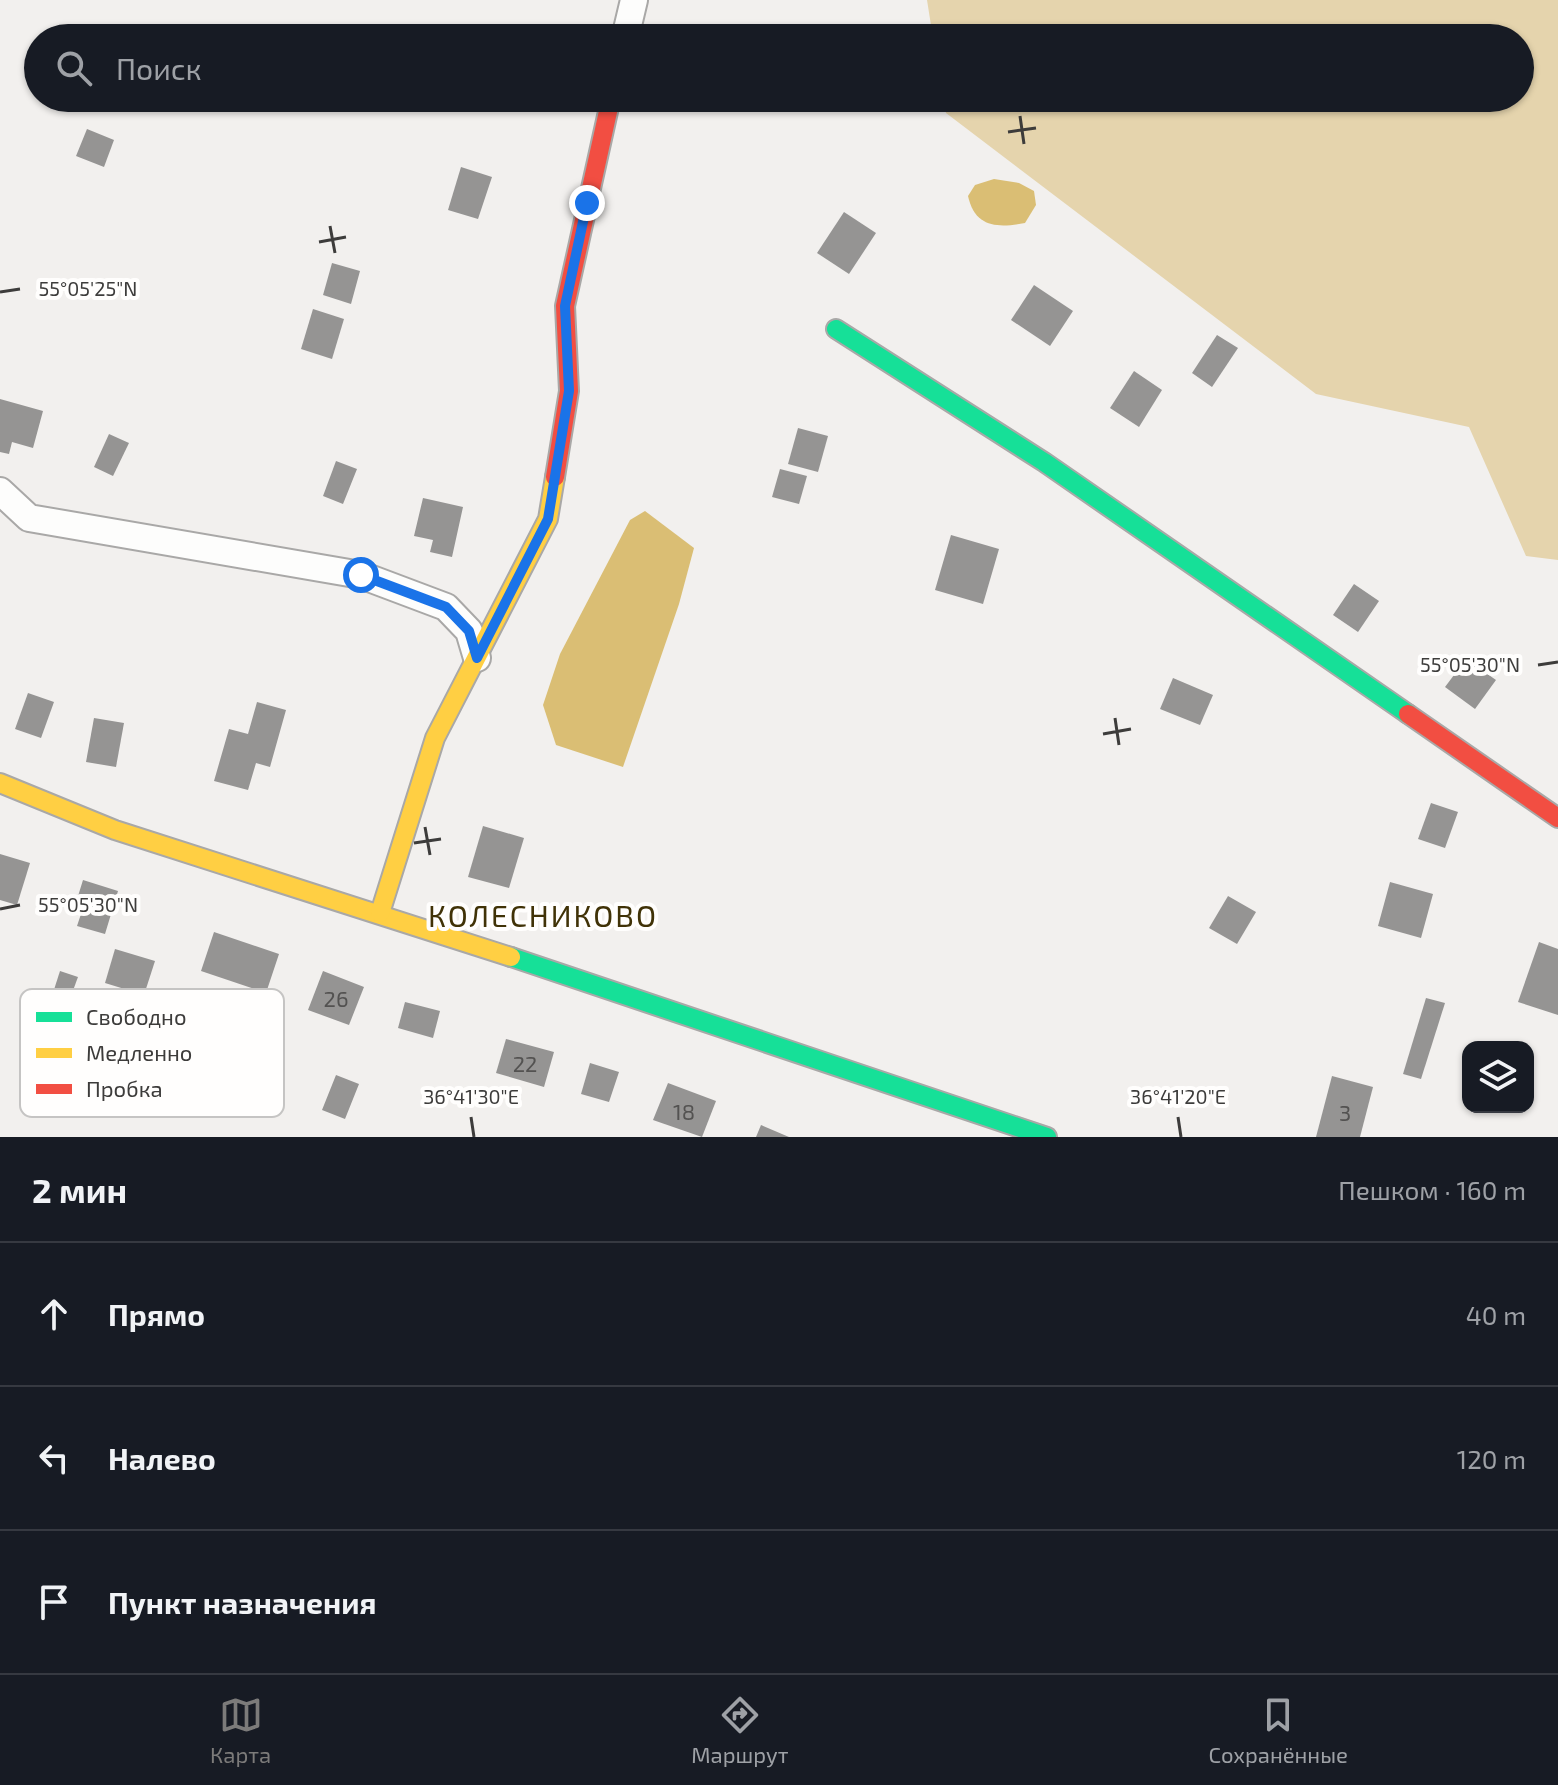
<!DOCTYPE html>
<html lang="ru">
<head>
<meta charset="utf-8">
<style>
  :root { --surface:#171b24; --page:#242831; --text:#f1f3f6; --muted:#9ea1a6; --line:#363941; --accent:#7c7b7a }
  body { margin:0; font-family:"Exo 2",sans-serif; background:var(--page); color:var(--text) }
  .controls { position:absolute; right:24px; bottom:24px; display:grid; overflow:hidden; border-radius:16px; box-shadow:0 2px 6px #0004 }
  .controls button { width:72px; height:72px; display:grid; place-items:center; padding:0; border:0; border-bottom:2px solid var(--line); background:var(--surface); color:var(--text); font:40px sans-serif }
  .stop { position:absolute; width:24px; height:24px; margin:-18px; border:6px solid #1a73e8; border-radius:50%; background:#fff }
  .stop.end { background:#1a73e8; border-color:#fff; box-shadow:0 2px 8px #0008 }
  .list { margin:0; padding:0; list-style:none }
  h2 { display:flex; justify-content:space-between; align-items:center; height:104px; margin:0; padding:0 32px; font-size:34px }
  h2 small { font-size:26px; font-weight:400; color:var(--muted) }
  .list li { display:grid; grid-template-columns:52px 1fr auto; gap:24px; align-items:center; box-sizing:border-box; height:144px; padding:0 32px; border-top:2px solid var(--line) }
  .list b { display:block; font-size:30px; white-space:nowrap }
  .list em { font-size:26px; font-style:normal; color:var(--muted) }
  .icon { flex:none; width:44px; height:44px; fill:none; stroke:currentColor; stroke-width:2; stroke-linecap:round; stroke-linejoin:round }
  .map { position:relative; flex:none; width:1558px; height:1137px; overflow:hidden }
  .search { position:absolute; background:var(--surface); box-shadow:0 2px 6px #0004; left:24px; right:24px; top:24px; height:88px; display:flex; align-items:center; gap:20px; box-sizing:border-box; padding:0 28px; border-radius:44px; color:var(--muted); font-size:30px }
  .sheet { height:536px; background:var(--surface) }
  nav { display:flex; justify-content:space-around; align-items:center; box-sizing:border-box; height:112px; border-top:2px solid var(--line); background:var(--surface); font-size:22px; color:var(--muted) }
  nav a { display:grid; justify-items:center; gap:4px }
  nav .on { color:var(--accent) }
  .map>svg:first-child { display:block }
</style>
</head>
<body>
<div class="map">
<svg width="1558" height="1137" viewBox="0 0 1558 1137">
  <rect width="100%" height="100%" fill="#f2f0ee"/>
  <polygon fill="#e5d4ad" points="927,0 1558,0 1558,560 1526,556 1469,427 1316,394 946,113 943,98 1520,98 1520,38 933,38"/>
  <g fill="#dabe74">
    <path d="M 994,179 L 1019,183 L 1034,191 L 1036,205 L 1025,223 C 998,228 975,228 968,196 L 975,185 Z"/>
    <polygon points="645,511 694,548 679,604 623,767 556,745 543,705 560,654 630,520"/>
  </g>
  <g fill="#959493">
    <polygon points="87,129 114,140 104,167 76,156"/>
    <polygon points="461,167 492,177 478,219 448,210"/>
    <polygon points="844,212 876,233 849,274 817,253"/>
    <polygon points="332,263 360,271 351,304 323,295"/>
    <polygon points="1034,285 1073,311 1050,346 1011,320"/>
    <polygon points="313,309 344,319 332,359 301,349"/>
    <polygon points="1217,335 1238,348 1212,387 1192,373"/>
    <polygon points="1134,371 1162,390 1139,427 1110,408"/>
    <polygon points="0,399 43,411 33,448 12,442 9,454 0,452"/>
    <polygon points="798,428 828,436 818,472 788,464"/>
    <polygon points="109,434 129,443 113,476 94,467"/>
    <polygon points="336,461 357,469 343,504 323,496"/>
    <polygon points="780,469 807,476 799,504 772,497"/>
    <polygon points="423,498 463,507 452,557 430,552 433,540 414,536"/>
    <polygon points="951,535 999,549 983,604 935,590"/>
    <polygon points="1354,584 1379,601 1358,632 1333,615"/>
    <polygon points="1466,659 1496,680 1475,709 1445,687"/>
    <polygon points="1173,678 1213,695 1200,725 1160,709"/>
    <polygon points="28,693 54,702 41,738 15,729"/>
    <polygon points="257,702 286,710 270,767 256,763 248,790 214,781 229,729 248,734"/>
    <polygon points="94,718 124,723 116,767 86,762"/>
    <polygon points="1431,803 1458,812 1445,848 1418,839"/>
    <polygon points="483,826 524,838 509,888 468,877"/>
    <polygon points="0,854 30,863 17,905 0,900"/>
    <polygon points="83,880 118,891 105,934 77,926 82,911 74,909"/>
    <polygon points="1390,882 1433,894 1421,938 1378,926"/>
    <polygon points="1228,896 1256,912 1237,944 1209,928"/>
    <polygon points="214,932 279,954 266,993 201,971"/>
    <polygon points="1539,942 1558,949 1558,1015 1518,1002"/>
    <polygon points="115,949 155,961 144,995 105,983"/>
    <polygon points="60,971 78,977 68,1004 51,999"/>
    <polygon points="323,971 364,987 349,1025 308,1010"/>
    <polygon points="1426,998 1445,1003 1421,1079 1403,1074"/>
    <polygon points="405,1002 440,1011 433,1038 398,1028"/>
    <polygon points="506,1039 554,1052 544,1087 496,1073"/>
    <polygon points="590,1063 619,1072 609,1102 581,1094"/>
    <polygon points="336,1075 359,1084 345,1119 322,1110"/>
    <polygon points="1332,1076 1373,1087 1360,1137 1316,1137"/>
    <polygon points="668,1083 716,1101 702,1137 653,1120"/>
    <polygon points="761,1125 789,1137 756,1137"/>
  </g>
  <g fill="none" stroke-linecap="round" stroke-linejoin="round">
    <defs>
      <g id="street">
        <polyline points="625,38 634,0"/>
        <polyline points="0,491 29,518 361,575 446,607 469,631 477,658"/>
      </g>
      <g id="fast">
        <polyline points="836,329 1044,462 1408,714"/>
        <polyline points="511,957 1047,1137"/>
      </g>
      <g id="slow">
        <polyline points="0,783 115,830 511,957"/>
        <polyline points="380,913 435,738 548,519 555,477"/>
      </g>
      <g id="jam">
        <polyline points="555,477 569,391 565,306 611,98"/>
        <polyline points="1408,714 1558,818"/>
      </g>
    </defs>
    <use href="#street" stroke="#a9a8a7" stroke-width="30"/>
    <use href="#fast" stroke="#a9a8a7" stroke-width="22"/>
    <use href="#slow" stroke="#a9a8a7" stroke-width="22"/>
    <use href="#jam" stroke="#a9a8a7" stroke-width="22"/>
    <use href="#street" stroke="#fdfdfc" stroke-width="26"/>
    <use href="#fast" stroke="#16e098" stroke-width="18"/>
    <use href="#slow" stroke="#ffcf43" stroke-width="18"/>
    <use href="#jam" stroke="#f24e42" stroke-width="18"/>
  </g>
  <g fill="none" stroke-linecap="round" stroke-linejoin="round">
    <polyline stroke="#1a73e8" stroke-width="10" points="361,575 446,607 469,631 477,658 548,519 569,391 565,306 587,203"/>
  </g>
  <path fill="none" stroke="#3d3c3b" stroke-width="3" d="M 1020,116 L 1024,144M 1008,132 L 1036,128M 330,226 L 335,253M 319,242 L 346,237M 0,292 L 20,289M 1538,665 L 1558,662M 1115,718 L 1119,745M 1103,734 L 1131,729M 425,827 L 430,855M 414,843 L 441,839M 0,909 L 20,905M 471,1117 L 474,1137M 1178,1117 L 1181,1137"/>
  <g text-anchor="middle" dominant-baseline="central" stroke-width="8" stroke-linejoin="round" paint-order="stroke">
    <g font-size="22" fill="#535251">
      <text x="336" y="998">26</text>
      <text x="525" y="1063">22</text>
      <text x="684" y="1111">18</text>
      <text x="1345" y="1112">3</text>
    </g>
    <g font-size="30" letter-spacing="2" fill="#403207" stroke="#fffefd">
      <text x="543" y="915">КОЛЕСНИКОВО</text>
    </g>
  </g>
  <rect x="20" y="989" width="264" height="128" rx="12" fill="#fffefd" stroke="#c5c4c3" stroke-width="2"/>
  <rect x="36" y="1012" width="36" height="10" fill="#16e098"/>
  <rect x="36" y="1048" width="36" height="10" fill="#ffcf43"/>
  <rect x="36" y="1084" width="36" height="10" fill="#f24e42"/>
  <g font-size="22" fill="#3d3c3b">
    <text x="86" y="1025">Свободно</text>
    <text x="86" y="1061">Медленно</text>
    <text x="86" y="1097">Пробка</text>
  </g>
  <g font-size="20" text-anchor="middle" fill="#3d3c3b" stroke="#fffefd" stroke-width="8" stroke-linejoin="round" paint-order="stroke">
    <text x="88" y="296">55°05'25"N</text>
    <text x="1470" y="672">55°05'30"N</text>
    <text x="88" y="912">55°05'30"N</text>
    <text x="471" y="1104">36°41'30"E</text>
    <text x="1178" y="1104">36°41'20"E</text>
  </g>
</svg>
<div class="controls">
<button><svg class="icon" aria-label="layers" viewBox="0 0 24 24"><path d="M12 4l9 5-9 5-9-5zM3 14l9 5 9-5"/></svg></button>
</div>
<div class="stop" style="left:361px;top:575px"></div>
<div class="stop end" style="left:587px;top:203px"></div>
<div class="search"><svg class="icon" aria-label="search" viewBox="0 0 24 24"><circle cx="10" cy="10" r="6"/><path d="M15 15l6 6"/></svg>Поиск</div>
</div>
<section class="sheet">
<h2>2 мин<small>Пешком · 160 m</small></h2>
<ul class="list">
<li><svg class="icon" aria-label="ahead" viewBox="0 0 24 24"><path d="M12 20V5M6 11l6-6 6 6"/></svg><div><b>Прямо</b></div><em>40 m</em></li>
<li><svg class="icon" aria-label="left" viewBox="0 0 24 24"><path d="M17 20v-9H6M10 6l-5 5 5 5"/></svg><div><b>Налево</b></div><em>120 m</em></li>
<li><svg class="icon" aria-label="arrive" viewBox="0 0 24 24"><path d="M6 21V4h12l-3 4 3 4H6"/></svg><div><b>Пункт назначения</b></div></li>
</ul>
</section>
<nav>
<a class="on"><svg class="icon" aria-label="map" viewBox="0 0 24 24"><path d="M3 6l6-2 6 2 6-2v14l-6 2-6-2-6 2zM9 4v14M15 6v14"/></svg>Карта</a>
<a><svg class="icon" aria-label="directions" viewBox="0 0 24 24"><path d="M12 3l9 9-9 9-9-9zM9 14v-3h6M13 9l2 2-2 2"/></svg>Маршрут</a>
<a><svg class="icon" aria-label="saved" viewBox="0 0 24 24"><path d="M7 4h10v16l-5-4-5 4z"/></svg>Сохранённые</a>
</nav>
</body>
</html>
